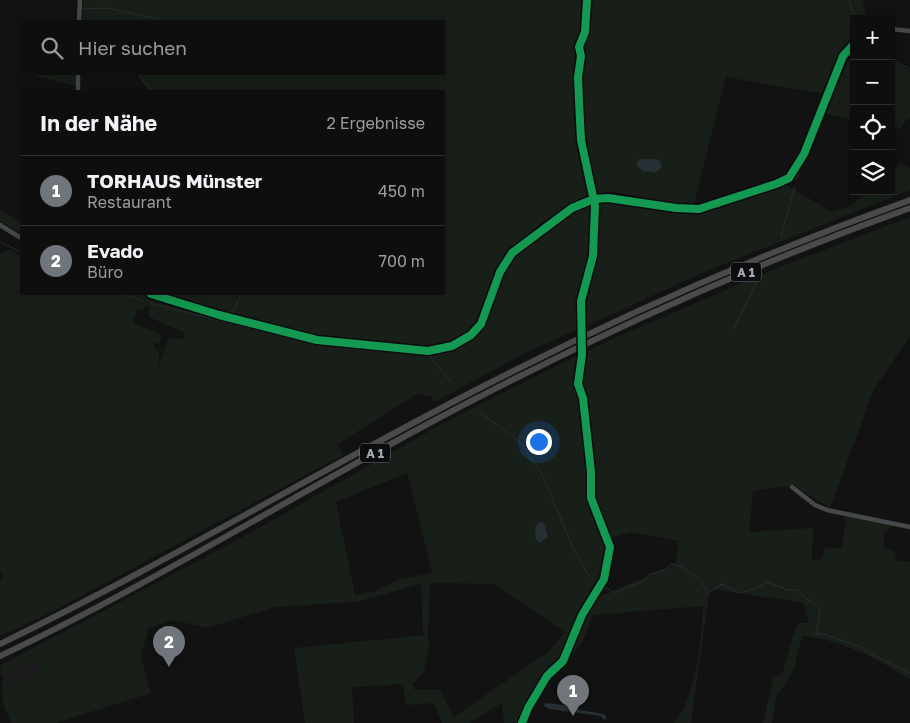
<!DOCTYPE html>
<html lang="de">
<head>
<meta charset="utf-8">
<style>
  :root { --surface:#0e0e0e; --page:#171717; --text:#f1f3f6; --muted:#9b9c9e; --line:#2e2e2e; --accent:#70757b }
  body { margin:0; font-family:"Golos Text",sans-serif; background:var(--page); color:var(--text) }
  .controls { position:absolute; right:15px; top:15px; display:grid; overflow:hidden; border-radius:0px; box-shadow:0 2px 12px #0003 }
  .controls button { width:45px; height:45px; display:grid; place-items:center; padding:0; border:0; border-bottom:1px solid var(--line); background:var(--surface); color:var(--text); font:25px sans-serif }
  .you { position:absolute; left:538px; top:441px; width:18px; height:18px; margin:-12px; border:4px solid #fff; border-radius:50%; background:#1a73e8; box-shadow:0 0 0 8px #1a73e833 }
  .badge { display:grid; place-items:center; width:32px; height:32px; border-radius:50%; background:var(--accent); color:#fff; font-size:16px; font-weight:700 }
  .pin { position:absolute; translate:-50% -41px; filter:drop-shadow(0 1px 2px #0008) }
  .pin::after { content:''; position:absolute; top:26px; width:18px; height:15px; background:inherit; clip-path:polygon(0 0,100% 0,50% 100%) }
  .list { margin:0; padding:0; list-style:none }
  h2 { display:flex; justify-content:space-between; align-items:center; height:65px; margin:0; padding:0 20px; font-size:21px }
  h2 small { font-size:16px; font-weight:400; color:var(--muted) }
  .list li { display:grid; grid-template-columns:32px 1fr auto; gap:15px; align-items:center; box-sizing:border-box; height:70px; padding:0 20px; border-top:1px solid var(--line) }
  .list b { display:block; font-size:19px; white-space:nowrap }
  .list p { margin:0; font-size:16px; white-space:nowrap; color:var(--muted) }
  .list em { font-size:16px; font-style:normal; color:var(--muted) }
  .icon { flex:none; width:28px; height:28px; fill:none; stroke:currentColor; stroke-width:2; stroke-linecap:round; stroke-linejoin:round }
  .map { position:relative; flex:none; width:910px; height:723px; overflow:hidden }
  .search { position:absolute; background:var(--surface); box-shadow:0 2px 12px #0003; left:20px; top:20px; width:425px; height:55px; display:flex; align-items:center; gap:12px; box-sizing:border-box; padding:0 18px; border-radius:0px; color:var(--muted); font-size:19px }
  .panel { position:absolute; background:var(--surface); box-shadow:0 2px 12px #0003; left:20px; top:90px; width:425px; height:205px; border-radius:0px }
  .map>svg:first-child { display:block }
</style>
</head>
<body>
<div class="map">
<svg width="910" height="723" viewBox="0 0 910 723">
  <rect width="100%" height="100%" fill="#121212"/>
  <polygon fill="#1c1c1e" points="34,658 41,671 5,708 1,689 3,677"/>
  <g fill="#181f18" fill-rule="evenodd">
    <path d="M 84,0 L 863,0 L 866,19 L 854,19 L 854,38 L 837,58 L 823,94 L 726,77 L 694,204 C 688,204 681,206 675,205 C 657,203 616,188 601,193 C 566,203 512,238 496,273 C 487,293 486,315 471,332 C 463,342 447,348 434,350 C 420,351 403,347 389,345 C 312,338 235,319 161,294 L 444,294 L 444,91 L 150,91 L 139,74 L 444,74 L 444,21 L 82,21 ZM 640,159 L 654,159 L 655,173 L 645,172 Z"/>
    <polygon points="854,53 854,120 826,114 846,65"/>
    <polygon points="891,60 910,71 910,119 908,118 900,129 891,124"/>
    <polygon points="29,74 75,74 75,86"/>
    <path d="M 901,163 L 910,168 L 910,190 L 704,272 L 585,327 L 584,319 L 576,321 L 578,329 L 519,356 L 435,402 L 431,396 L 417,394 L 338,444 L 343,455 L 48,614 L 0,636 L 0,580 L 3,579 L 0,569 L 0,253 L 10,249 L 21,257 L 21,294 L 146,294 L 206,314 L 308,339 L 351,346 L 428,351 L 445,349 L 477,329 L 508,259 L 564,212 L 602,198 L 692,209 L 781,182 L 832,212 L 851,206 L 866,191 L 891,191 L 891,171 ZM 145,306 L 150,307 L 149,317 L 185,333 L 183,340 L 169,337 L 159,366 L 159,354 L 153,345 L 155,342 L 159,344 L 162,335 L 133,323 L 138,309 L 143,311 Z"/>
    <polygon points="0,210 21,221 21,234 0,221"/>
    <path d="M 910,217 L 910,336 L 874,389 L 830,508 L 793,485 L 753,491 L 749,532 L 813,528 L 812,561 L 822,559 L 825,547 L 841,549 L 846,521 L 842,515 L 892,526 L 884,532 L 884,547 L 896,552 L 895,561 L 910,562 L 910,679 C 877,659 841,639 802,636 L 795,665 L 787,682 L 777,694 L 772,723 L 763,723 L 773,678 L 782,674 L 797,623 L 809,623 L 804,603 L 712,589 L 709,595 L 691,723 L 673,723 C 695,705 702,634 703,606 L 592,615 C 586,634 582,648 566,660 L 564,657 L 548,672 L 528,700 L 524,723 L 504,723 L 502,703 L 469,723 L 442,723 L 434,703 L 406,705 L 403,684 L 352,687 L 354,723 L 305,723 L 294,648 L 426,635 L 423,633 L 421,584 L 356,602 L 275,607 L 207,628 L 172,620 L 148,629 L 141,657 L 151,693 L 56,723 L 11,723 L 5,708 L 2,686 L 6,682 L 22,680 L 41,671 L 34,659 L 3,677 L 0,674 L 1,665 L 250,533 L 438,426 L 550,369 L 608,341 L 777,268 ZM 407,473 L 432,573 L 400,579 L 375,591 L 355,595 L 336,502 ZM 536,523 L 547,531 L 548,537 L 540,543 L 536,539 ZM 631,532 L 679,541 L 675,565 L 600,596 L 611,538 ZM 436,583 L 494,584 L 565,632 L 549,651 L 454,717 L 440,690 L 415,690 L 412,684 L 423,674 L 430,646 L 428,635 L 430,584 Z"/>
  </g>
  <g fill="#252f34">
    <polygon points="640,159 657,159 661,162 661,168 655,173 642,171 636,164"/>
    <polygon points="539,522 544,523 548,537 540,543 536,539 535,527"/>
    <polygon points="545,703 574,706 580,710 604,714 607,718 604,720 601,716 549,709 544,706"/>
  </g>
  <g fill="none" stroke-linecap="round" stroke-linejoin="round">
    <g stroke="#252f34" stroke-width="1">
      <polyline points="849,0 853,15"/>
      <polyline points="83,9 108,8 158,19 157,21"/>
      <polyline points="891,59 910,69"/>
      <polyline points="138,74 150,91"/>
      <polyline points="825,111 843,64 854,50"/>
      <polyline points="796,180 824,115"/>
      <polyline points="781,236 795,187"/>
      <polyline points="0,242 21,252"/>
      <polyline points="123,294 144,301"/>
      <polyline points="150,303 293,339 350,349"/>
      <polyline points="233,313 241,294"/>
      <polyline points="734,328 757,281"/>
      <polyline points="354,349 430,356 452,383"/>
      <polyline points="479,412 519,441 542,474 575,552 588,574 595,580"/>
      <path d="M 604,586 L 612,592 L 617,592 L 644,581 L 648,575 L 664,570 L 671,564 C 686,566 702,580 708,593 L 722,584 L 739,593 L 754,589 L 767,582 L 788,590 L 797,590 C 804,599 813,601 820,610 L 816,635 L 824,634 L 863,648 L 867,652 L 910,673"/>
    </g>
    <g stroke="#46484b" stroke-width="4.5">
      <polyline points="79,21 80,0"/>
      <polyline points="891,29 910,31"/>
      <polyline points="78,91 78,74"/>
      <polyline points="0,225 21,238"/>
      <polyline points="151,294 219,315 317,340 428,351 452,346 471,335 481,324 500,272 512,253 572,208 594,199 608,198 676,208 699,209 776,184 789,178 804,154 843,56 854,44"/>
      <polyline points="792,487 815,505 827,510 910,527"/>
      <polyline points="522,723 528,708 547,676 563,661 582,615 604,579 610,547"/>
    </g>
    <g stroke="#494a4c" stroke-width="6">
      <path d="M 0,644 C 161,566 313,474 472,392 C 613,319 760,254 910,200"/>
      <path d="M 0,656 C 145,587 281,503 422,427 C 579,343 742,268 910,208"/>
    </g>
    <defs>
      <g id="cycleway">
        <polyline points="151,294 219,315 317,340 428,351 452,346 471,335 481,324 500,272 512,253 572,208 594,199 608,198 676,208 699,209 776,184 789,178 804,154 843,56 854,44"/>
        <polyline points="522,723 528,708 547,676 563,661 582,615 604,579 610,547 591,498 591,472 583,398 578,384 582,355 581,301 593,256 595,206 581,140 579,101 578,77 581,56 579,47 585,32 587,0"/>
      </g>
    </defs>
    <use href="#cycleway" stroke="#0c0c0e" stroke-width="11"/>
    <use href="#cycleway" stroke="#139951" stroke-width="8"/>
  </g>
  <g text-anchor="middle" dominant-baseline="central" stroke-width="5" stroke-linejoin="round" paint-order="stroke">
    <g fill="#0c0c0e" stroke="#757b82" stroke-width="1">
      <rect x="731" y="262.5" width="30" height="19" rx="4"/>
      <rect x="360" y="443.5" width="30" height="19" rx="4"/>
    </g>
    <g font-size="12" font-weight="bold" fill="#a2aab4">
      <text x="746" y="272">A 1</text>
      <text x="375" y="453">A 1</text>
    </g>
  </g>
</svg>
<div class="controls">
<button>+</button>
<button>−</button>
<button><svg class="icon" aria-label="locate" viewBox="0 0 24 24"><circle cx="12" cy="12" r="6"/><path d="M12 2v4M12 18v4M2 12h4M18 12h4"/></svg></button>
<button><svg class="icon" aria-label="layers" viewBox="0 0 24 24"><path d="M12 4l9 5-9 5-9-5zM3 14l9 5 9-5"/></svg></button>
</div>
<div class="you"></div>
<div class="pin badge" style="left:573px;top:716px">1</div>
<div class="pin badge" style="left:169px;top:667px">2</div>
<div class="search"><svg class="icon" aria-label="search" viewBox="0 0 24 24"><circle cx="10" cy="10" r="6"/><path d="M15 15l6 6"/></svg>Hier suchen</div>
<section class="panel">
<h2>In der Nähe<small>2 Ergebnisse</small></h2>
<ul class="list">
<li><span class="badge">1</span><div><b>TORHAUS Münster</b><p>Restaurant</p></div><em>450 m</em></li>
<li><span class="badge">2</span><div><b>Evado</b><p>Büro</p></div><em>700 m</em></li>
</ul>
</section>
</div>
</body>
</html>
